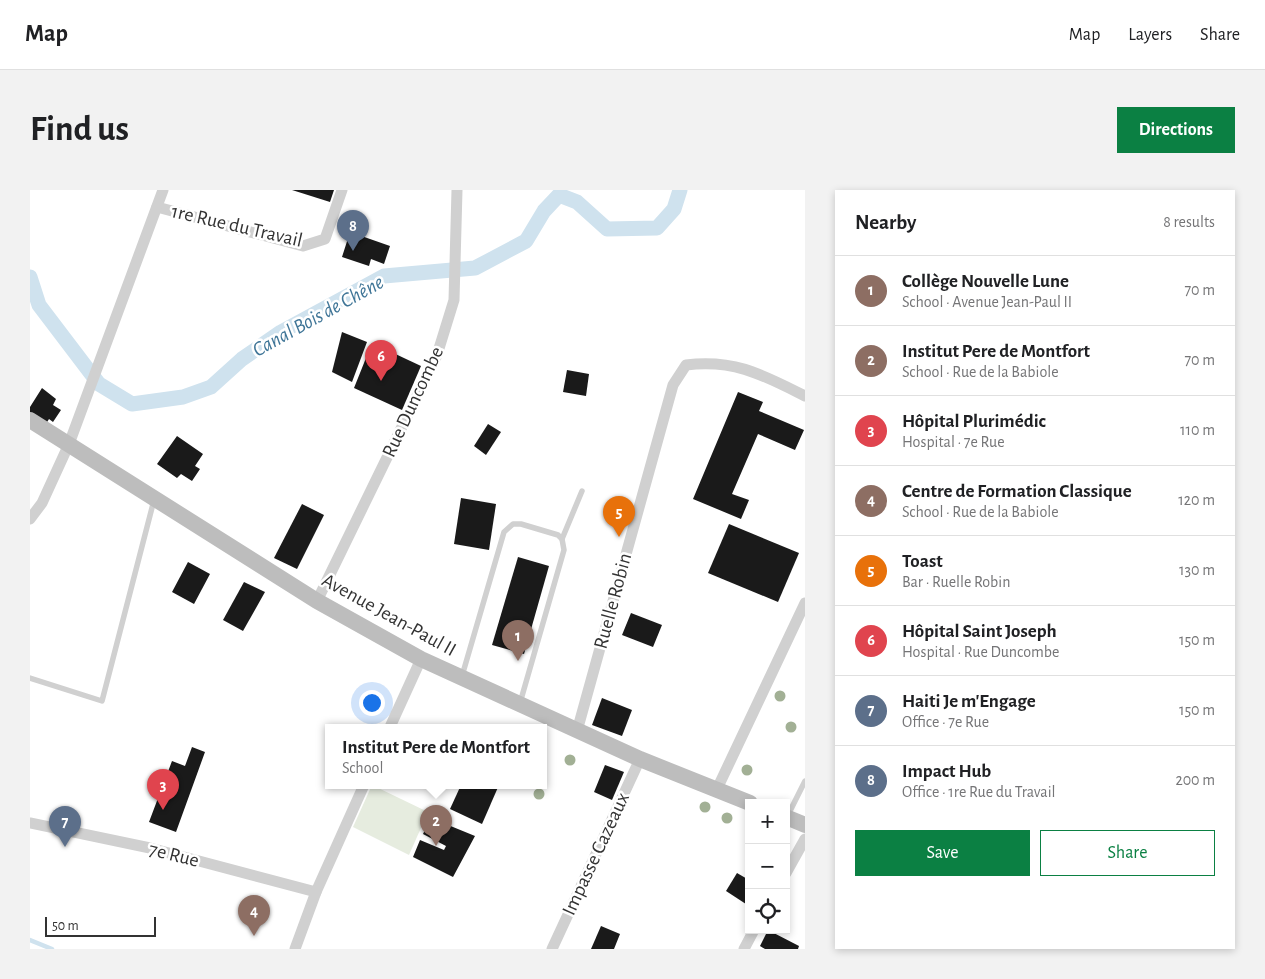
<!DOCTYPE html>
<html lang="en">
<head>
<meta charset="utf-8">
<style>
  :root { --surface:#fff; --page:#f2f2f2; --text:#202124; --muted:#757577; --line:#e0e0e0; --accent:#0b8043 }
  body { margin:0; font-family:"Alegreya Sans",sans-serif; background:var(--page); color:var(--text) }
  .controls { position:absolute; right:15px; bottom:15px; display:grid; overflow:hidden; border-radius:0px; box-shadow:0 2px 8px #0003 }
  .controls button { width:45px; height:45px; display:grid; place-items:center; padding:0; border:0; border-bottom:1px solid var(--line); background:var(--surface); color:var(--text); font:25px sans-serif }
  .scale { position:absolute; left:15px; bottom:12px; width:111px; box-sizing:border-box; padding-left:5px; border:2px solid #333; border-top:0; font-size:14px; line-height:18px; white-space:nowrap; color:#333; -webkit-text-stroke:4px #fff; paint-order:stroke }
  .you { position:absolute; left:341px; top:512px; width:18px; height:18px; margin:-12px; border:4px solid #fff; border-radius:50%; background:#1a73e8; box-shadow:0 0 0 8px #1a73e833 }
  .badge { display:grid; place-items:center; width:32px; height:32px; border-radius:50%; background:var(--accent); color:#fff; font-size:16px; font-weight:700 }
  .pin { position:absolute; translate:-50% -41px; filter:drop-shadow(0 1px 2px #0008) }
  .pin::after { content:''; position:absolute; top:26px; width:18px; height:15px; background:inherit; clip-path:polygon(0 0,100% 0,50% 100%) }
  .popup { position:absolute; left:295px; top:534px; width:222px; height:65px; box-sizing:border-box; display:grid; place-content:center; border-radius:0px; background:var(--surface); filter:drop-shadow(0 1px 4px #0005); font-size:16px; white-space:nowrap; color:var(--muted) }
  .popup b { font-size:19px; color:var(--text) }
  .popup::after { content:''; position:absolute; left:50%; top:100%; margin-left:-10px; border:10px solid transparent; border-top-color:var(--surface) }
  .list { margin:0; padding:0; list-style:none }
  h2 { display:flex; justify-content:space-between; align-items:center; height:65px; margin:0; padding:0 20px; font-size:21px }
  h2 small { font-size:16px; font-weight:400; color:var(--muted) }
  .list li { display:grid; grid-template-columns:32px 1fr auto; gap:15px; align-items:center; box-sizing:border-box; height:70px; padding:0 20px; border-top:1px solid var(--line) }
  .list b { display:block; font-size:19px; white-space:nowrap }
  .list p { margin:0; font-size:16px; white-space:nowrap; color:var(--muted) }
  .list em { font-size:16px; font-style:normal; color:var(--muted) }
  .actions { display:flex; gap:10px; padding:15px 20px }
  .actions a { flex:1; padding:11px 0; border:1px solid var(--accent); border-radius:0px; text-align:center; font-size:18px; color:var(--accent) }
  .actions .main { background:var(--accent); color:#fff }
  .icon { flex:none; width:28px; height:28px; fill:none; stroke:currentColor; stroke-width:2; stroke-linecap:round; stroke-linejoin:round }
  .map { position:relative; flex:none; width:775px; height:759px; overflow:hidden; border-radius:0px }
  header { display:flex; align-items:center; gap:30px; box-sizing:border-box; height:70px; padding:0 25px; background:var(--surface); border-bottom:1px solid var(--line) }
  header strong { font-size:24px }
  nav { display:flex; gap:28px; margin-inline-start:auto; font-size:18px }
  .intro { display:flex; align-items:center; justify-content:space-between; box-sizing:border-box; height:120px; padding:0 30px }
  h1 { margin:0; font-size:35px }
  .button { padding:12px 22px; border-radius:0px; background:var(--accent); color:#fff; font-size:18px; font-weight:700 }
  main { display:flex; gap:30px; padding:0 30px }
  aside { flex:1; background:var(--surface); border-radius:0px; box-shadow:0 2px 8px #0003 }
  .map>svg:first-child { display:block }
</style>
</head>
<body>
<header>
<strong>Map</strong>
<nav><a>Map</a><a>Layers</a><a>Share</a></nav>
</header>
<div class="intro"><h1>Find us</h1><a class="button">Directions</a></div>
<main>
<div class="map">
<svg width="775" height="759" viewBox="0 0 775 759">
  <rect width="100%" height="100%" fill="#fff"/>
  <polygon fill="#e6ecdf" points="342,595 398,622 379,665 323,637"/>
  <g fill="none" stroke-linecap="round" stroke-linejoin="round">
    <polyline stroke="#cfe2ee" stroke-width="4.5" points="0,750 22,759"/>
    <polyline stroke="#cfe2ee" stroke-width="15" points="0,87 9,115 69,194 102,214 153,207 181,197 212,169 251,142 354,86 445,78 496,51 514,21 529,5 547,12 577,39 627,38 644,19 650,0"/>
  </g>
  <g fill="#1a1a1a">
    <polygon points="262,0 304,0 300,12"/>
    <polygon points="320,42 360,56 354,74 341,69 339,76 312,67"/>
    <polygon points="312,142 337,152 322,192 302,182"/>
    <polygon points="342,153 391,176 372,220 324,198"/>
    <polygon points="537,180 559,184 556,206 533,202"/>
    <polygon points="12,198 26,209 23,215 31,220 23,232 19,229 14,237 0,229 0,217"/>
    <polygon points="708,202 733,212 729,221 774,240 765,260 728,244 702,304 719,310 711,329 663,309"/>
    <polygon points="458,234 471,242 456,265 444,256"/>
    <polygon points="147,246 173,264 165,276 170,279 162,291 151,284 147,288 127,274"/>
    <polygon points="431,308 466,314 459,360 424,354"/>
    <polygon points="272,314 294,325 267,379 244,368"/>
    <polygon points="699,334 769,363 748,412 678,383"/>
    <polygon points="488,367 519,376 494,464 462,455"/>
    <polygon points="158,372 180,384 164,414 142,402"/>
    <polygon points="214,392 235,402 213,441 193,430"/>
    <polygon points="601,423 632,435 623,457 592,445"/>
    <polygon points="572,508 602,520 592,546 562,535"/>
    <polygon points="162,557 175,562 146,642 119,632 142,571 155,576"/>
    <polygon points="575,575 594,582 582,610 564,602"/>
    <polygon points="431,595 469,595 452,634 420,619"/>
    <polygon points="401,628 445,646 423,687 383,667 390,650 414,660 416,656 393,644"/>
    <polygon points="707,683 719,690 719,716 696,701"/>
    <polygon points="571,736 590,744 584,759 561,759"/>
    <polygon points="738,740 769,756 768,759 735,759 730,756"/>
  </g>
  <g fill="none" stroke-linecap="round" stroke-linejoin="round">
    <g stroke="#d0d0d0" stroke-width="5.5">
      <polyline points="532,349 552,301"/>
      <polyline points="432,486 474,342 483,334 491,334 528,345 532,349 534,360 490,513"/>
      <polyline points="0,488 72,511 124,310"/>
      <polyline points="757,627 775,591"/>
    </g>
    <g stroke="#d0d0d0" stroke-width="11">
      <polyline points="127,17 273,56 295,49 312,0"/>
      <polyline points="0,329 12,313 39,254 133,0"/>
      <polyline points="287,411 407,165 424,110 427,0"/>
      <polyline points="360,537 391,469"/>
      <path d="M 547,541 L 643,195 L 656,175 C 705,169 733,185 775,206"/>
      <polyline points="687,599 775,413"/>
      <polyline points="0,633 120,658 286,702"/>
      <polyline points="756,683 775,649"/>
      <polyline points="265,759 286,702 334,595"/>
      <polyline points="522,759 610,569"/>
      <polyline points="714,759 724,740"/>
    </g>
    <g stroke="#bdbdbd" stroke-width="16">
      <polyline points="0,230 287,411 391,469 610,569 720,613"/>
      <polyline points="756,627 775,635"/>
    </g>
  </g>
  <g fill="#a2b095">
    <circle cx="750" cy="506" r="5.5"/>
    <circle cx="761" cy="537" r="5.5"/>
    <circle cx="540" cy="570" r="5.5"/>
    <circle cx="717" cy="580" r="5.5"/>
    <circle cx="509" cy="604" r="5.5"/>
    <circle cx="675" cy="617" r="5.5"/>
    <circle cx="697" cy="628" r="5.5"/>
  </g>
  <g text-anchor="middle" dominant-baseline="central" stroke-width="5" stroke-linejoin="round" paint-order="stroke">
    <g font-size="20" fill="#333" stroke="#fff">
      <text transform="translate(207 36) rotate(13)">1re Rue du Travail</text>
      <text transform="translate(383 212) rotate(-65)">Rue Duncombe</text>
      <text transform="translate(583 411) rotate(-75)">Ruelle Robin</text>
      <text transform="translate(359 425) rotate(29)">Avenue Jean-Paul II</text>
      <text transform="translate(566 664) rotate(-65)">Impasse Cazeaux</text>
      <text transform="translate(144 665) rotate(14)">7e Rue</text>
    </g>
    <g font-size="21" font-style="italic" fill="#3f7597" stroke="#fff">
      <text transform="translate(288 126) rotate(-29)">Canal Bois de Chêne</text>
    </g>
  </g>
</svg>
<div class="controls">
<button>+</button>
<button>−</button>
<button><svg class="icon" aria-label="locate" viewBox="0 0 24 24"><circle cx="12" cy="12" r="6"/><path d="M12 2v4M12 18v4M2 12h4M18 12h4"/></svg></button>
</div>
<div class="scale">50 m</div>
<div class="you"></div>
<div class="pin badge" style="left:488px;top:471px;background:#8d6e63">1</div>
<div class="pin badge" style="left:406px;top:656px;background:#8d6e63">2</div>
<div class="popup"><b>Institut Pere de Montfort</b>School</div>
<div class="pin badge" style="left:133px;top:620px;background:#e0444e">3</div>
<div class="pin badge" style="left:224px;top:746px;background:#8d6e63">4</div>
<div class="pin badge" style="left:589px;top:347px;background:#e8710a">5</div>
<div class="pin badge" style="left:351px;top:191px;background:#e0444e">6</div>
<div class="pin badge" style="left:35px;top:657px;background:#5c6f8a">7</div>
<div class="pin badge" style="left:323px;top:61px;background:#5c6f8a">8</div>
</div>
<aside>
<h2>Nearby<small>8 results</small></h2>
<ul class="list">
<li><span class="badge" style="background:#8d6e63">1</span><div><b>Collège Nouvelle Lune</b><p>School · Avenue Jean-Paul II</p></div><em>70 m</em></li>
<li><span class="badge" style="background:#8d6e63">2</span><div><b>Institut Pere de Montfort</b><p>School · Rue de la Babiole</p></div><em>70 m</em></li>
<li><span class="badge" style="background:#e0444e">3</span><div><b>Hôpital Plurimédic</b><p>Hospital · 7e Rue</p></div><em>110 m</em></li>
<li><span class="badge" style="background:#8d6e63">4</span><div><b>Centre de Formation Classique</b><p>School · Rue de la Babiole</p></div><em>120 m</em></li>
<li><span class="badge" style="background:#e8710a">5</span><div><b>Toast</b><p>Bar · Ruelle Robin</p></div><em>130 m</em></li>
<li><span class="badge" style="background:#e0444e">6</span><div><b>Hôpital Saint Joseph</b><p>Hospital · Rue Duncombe</p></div><em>150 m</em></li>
<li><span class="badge" style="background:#5c6f8a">7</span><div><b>Haiti Je m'Engage</b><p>Office · 7e Rue</p></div><em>150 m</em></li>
<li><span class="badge" style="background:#5c6f8a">8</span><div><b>Impact Hub</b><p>Office · 1re Rue du Travail</p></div><em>200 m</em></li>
</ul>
<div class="actions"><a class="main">Save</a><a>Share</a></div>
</aside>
</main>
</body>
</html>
